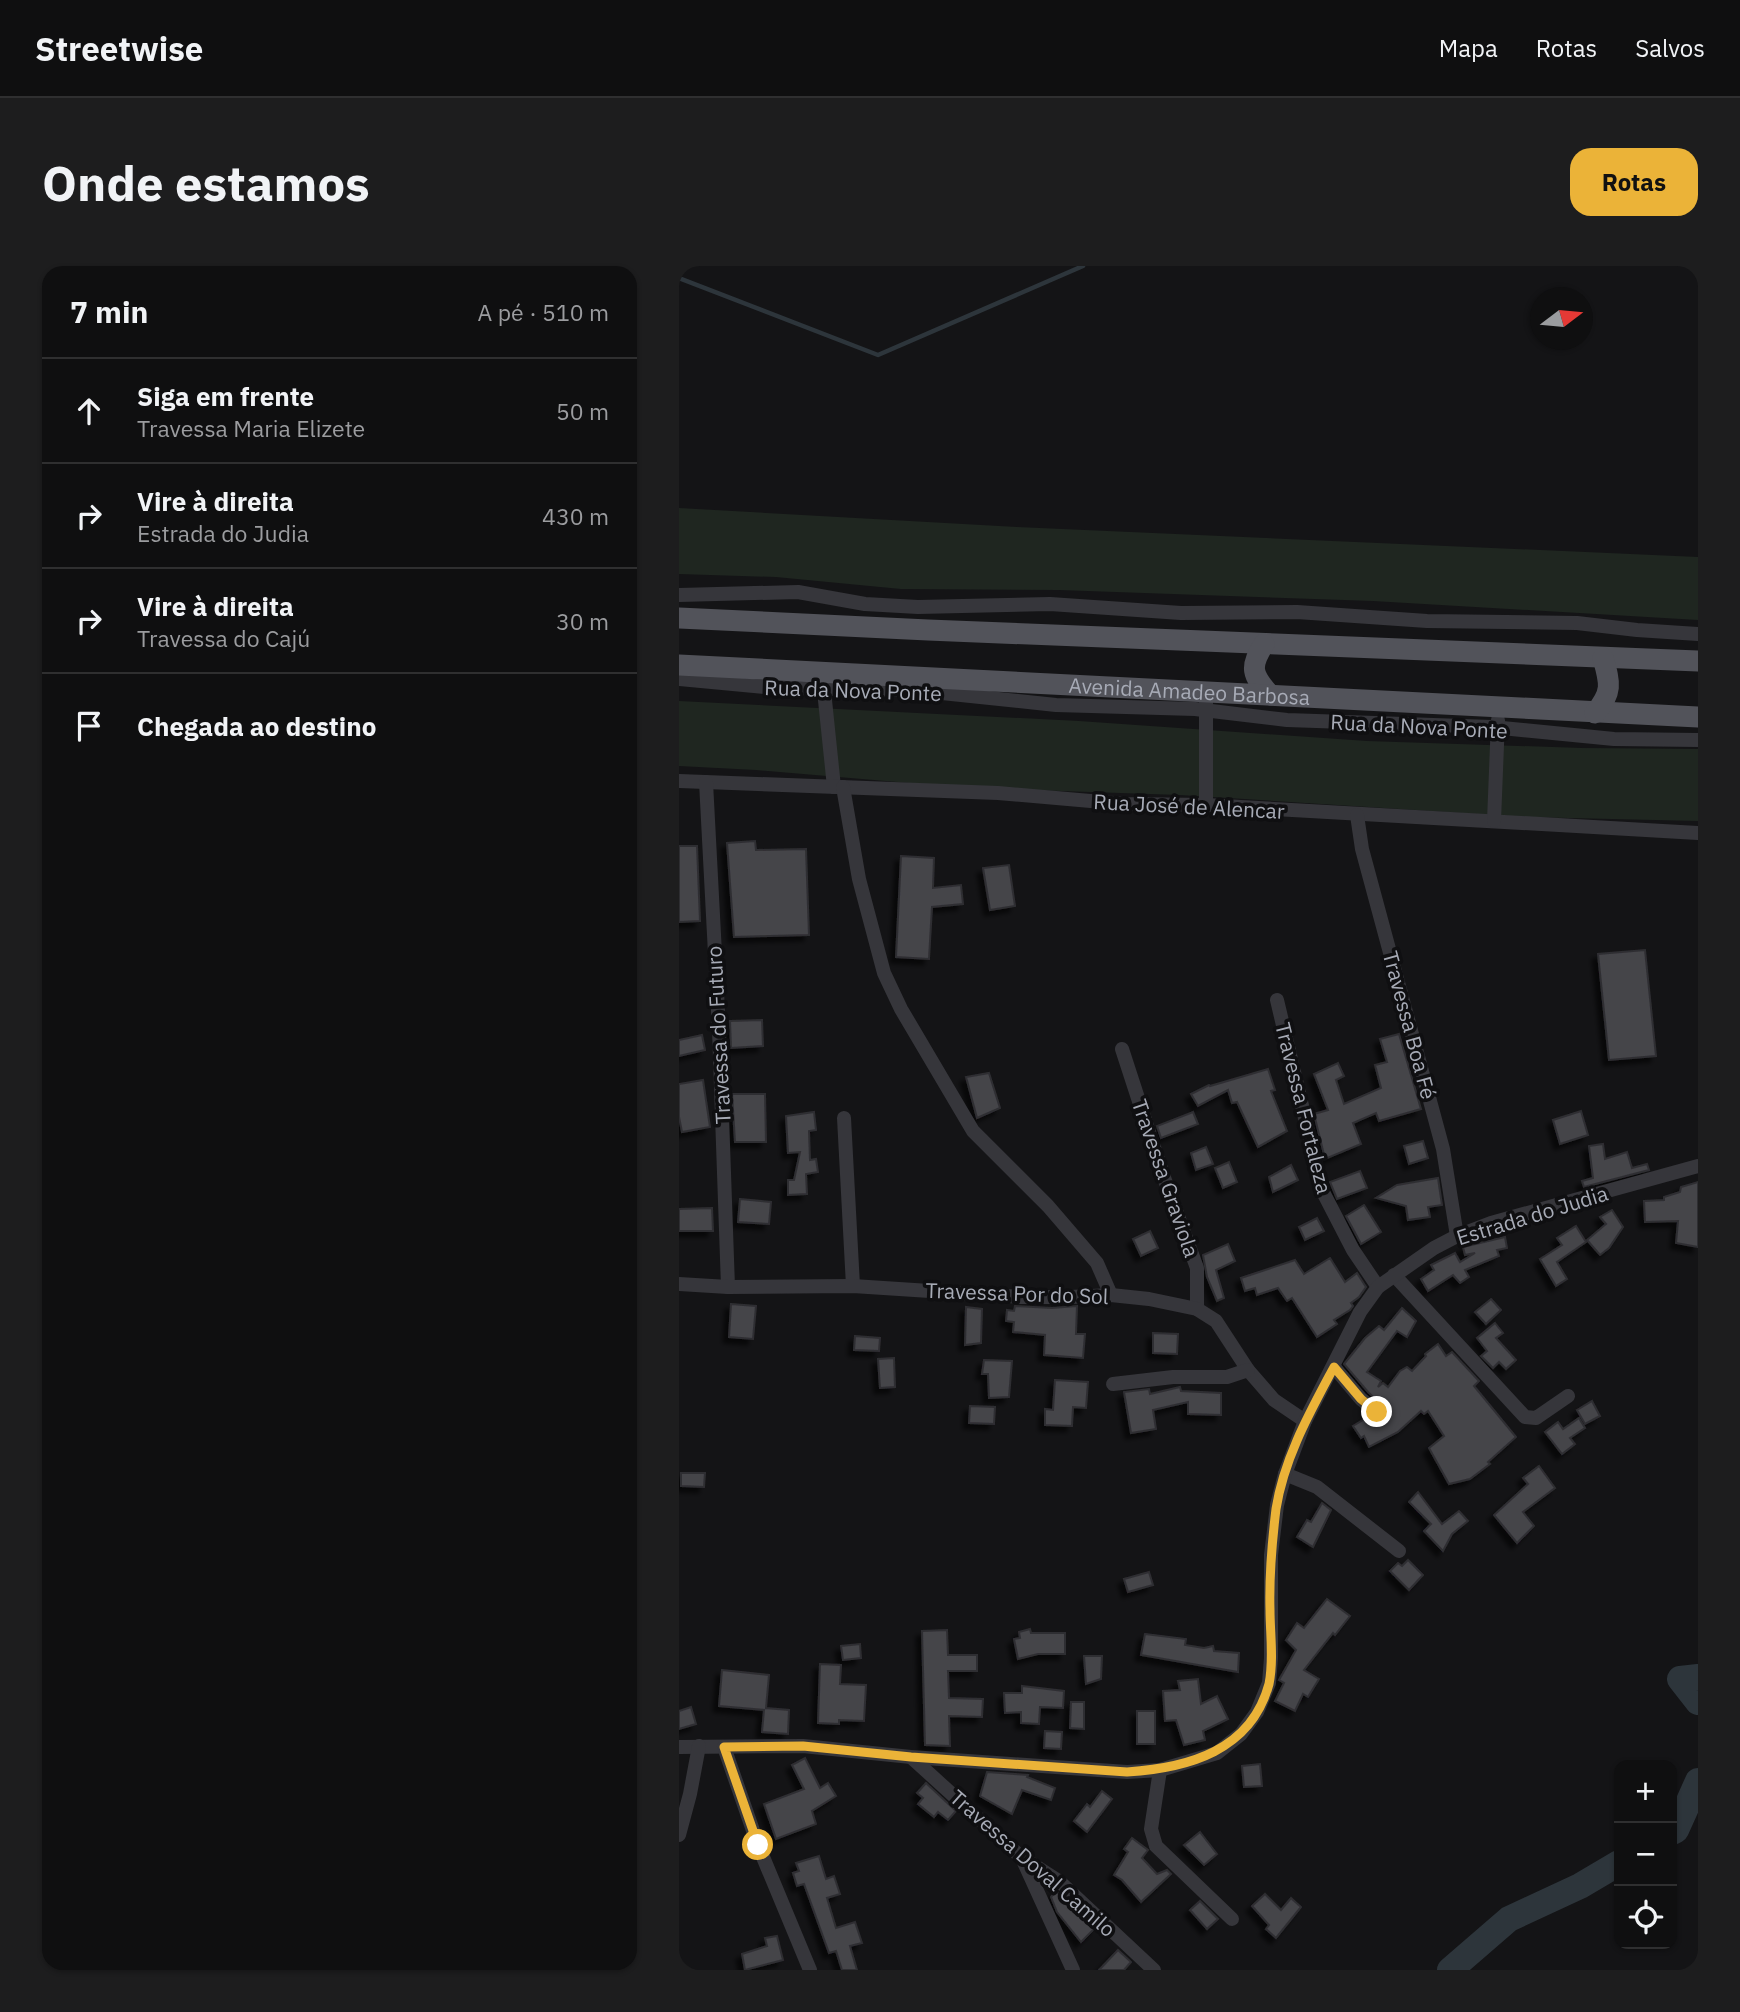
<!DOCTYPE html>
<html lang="pt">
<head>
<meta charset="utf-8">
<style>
  :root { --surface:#0f0f10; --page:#1d1d1e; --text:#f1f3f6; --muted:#9b9c9f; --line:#2f2f30; --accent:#ebb338 }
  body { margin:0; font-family:"IBM Plex Sans",sans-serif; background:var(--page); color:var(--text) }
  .controls { position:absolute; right:21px; bottom:21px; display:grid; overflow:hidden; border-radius:14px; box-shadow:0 2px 5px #0004 }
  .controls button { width:63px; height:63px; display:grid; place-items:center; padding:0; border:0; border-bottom:2px solid var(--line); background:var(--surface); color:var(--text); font:35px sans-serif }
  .compass { position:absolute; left:851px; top:21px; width:63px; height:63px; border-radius:50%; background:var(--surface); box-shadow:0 2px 5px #0004; rotate:74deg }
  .stop { position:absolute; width:21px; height:21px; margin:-16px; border:5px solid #ebb338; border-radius:50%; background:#fff }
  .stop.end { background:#ebb338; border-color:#fff; box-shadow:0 2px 7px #0008 }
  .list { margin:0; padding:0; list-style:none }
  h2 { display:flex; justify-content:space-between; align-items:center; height:91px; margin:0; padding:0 28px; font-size:30px }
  h2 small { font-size:23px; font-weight:400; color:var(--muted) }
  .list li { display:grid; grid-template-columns:46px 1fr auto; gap:21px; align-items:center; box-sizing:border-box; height:105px; padding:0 28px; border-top:2px solid var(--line) }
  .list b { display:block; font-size:26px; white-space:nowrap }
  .list p { margin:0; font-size:23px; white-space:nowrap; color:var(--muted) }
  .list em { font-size:23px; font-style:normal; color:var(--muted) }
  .icon { flex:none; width:38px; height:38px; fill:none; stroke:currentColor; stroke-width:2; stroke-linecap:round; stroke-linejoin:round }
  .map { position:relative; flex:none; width:1019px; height:1704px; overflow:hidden; border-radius:21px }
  header { display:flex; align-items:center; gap:42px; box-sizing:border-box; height:98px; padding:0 35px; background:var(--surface); border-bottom:2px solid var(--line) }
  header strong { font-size:33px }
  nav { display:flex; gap:38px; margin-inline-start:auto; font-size:24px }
  .intro { display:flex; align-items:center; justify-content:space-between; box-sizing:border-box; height:168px; padding:0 42px }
  h1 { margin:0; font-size:49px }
  .button { padding:18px 32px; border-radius:21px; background:var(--accent); color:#111; font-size:24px; font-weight:700 }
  main { display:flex; gap:42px; padding:0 42px }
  aside { flex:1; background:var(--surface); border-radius:21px; box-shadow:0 2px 5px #0004 }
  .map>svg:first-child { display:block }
</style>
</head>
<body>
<header>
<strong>Streetwise</strong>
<nav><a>Mapa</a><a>Rotas</a><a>Salvos</a></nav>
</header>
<div class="intro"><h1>Onde estamos</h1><a class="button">Rotas</a></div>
<main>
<aside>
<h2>7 min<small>A pé · 510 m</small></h2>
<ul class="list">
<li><svg class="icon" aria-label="ahead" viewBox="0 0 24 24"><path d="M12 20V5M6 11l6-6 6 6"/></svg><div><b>Siga em frente</b><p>Travessa Maria Elizete</p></div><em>50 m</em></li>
<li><svg class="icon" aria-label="right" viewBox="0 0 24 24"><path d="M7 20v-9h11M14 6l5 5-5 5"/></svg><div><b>Vire à direita</b><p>Estrada do Judia</p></div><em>430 m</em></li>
<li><svg class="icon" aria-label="right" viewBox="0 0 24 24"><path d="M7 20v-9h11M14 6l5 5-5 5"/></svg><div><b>Vire à direita</b><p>Travessa do Cajú</p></div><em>30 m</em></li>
<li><svg class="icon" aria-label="arrive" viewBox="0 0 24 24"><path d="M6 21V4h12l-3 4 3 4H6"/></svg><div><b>Chegada ao destino</b></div></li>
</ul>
</aside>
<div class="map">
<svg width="1019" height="1704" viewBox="0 0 1019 1704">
  <defs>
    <filter id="shadow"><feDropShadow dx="-5.5" dy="5.5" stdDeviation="2" flood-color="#0009"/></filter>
  </defs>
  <rect width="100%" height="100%" fill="#141416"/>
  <g fill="#1f2620">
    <polygon points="0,242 338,261 1019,291 1019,354 694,335 380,324 222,323 97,311 0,308"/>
    <polygon points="0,435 400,455 688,475 903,482 1019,483 1019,555 846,551 501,529 289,522 77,504 0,500"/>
  </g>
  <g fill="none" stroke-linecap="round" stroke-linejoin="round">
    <polyline stroke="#2d353b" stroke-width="4.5" points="0,12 199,89 404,0"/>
    <g stroke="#2d353b" stroke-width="26">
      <polyline points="1019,1411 1001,1413 1019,1436"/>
      <polyline points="993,1566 997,1564 1019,1515"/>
      <polyline points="771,1704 830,1653 901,1620 940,1597"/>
    </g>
  </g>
  <g fill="#444449" stroke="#2f2e32" stroke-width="2" filter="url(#shadow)">
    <polygon points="76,575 77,584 127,583 130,669 55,671 48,577"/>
    <polygon points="0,580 18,580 21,655 0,656"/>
    <polygon points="222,590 255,592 254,622 282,619 284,638 253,641 250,693 217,691"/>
    <polygon points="330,599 336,640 311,644 304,602"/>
    <polygon points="966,684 977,790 930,794 919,688"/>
    <polygon points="83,754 84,780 52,782 51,755"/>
    <polygon points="720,768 742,843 700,855 697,847 674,857 682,878 646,893 635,848 649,844 635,808 659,797 665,810 657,814 665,838 702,822 696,799 708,796 701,773"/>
    <polygon points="23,769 26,784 0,790 0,774"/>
    <polygon points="589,803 596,824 592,825 608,865 579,881 558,836 553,837 549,824 519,840 512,828 530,819 531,820"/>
    <polygon points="310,807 321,842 298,852 287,811"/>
    <polygon points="24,814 31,861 3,866 0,851 0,818"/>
    <polygon points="53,828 86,828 87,876 56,876"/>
    <polygon points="902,845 909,869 881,878 874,854"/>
    <polygon points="135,846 137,864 130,865 131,894 137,893 139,906 127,908 128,928 109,929 109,914 115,914 121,886 109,887 107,850"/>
    <polygon points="514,846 519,858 482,872 478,860"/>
    <polygon points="744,875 749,892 730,898 725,880"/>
    <polygon points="924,878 926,893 948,886 953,902 968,898 970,904 905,921 903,915 914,912 910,880"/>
    <polygon points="527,881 534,898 517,904 512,887"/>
    <polygon points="550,896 558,916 544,922 536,902"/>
    <polygon points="612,899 619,914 594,926 590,911"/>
    <polygon points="681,905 688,922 658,933 651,916"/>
    <polygon points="759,912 763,939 749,941 751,951 729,954 727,940 697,932 718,919"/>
    <polygon points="1019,916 1019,981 997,977 999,955 966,956 965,935 985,934 985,931 1001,926 1002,921"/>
    <polygon points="61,933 92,936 90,958 59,956"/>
    <polygon points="685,939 702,966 682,978 667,950"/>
    <polygon points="33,942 34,965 0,965 0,943"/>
    <polygon points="933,944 944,961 930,982 921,989 908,974 927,958 921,951"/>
    <polygon points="638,952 645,965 626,974 620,961"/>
    <polygon points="897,960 907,976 878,996 888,1013 877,1020 861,993 883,979 878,972"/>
    <polygon points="471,965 479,982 462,990 454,973"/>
    <polygon points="826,971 828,982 818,984 820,990 786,1004 790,1011 781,1017 774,1009 749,1025 742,1013 755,1004 752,999 776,987 781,996 796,987 786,989 784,981"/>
    <polygon points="549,978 556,995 537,1004 545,1032 538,1035 528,1011 524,989"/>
    <polygon points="651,992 666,1016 678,1007 687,1021 680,1031 672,1037 674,1040 671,1044 655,1054 658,1058 638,1071 613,1032 608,1035 599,1022 578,1029 576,1022 566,1025 562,1012 616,994 625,1008"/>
    <polygon points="812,1033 822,1044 807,1058 796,1046"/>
    <polygon points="52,1038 77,1040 74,1073 50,1071"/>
    <polygon points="336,1040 373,1042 398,1040 397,1068 406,1068 404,1092 365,1089 366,1069 334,1066 335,1056 327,1055 328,1044 335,1045"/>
    <polygon points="287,1041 303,1043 302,1077 286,1079"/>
    <polygon points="723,1042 737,1055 728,1071 718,1065 688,1106 702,1115 699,1121 704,1117 709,1121 721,1105 728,1101 733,1105 747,1090 746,1088 759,1078 767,1090 773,1086 800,1115 795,1120 837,1171 809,1196 811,1198 791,1213 770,1218 750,1182 765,1170 749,1145 745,1148 742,1145 719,1166 690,1181 685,1170 682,1172 674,1160 689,1151 696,1155 702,1155 707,1148 707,1143 689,1126 665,1098 686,1072 700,1060 705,1064"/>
    <polygon points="816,1057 824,1067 817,1072 837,1094 827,1103 820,1096 814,1102 802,1090 808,1085 798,1072"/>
    <polygon points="474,1067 499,1068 498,1088 474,1087"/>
    <polygon points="176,1070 201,1072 200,1085 175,1084"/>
    <polygon points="215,1092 216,1121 201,1122 199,1093"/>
    <polygon points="305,1094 333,1095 330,1131 310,1132 309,1108 303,1108"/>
    <polygon points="376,1114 409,1116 407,1142 394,1141 393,1160 366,1159 366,1143 374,1144"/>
    <polygon points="501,1121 502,1125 542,1127 542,1149 509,1148 509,1136 474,1144 477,1163 452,1167 445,1126 470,1123 471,1128"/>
    <polygon points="913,1135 921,1150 906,1158 898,1144"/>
    <polygon points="291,1140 316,1141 315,1158 290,1157"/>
    <polygon points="900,1152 906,1162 891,1172 896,1178 883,1188 866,1166 879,1156 884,1163"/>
    <polygon points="860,1200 876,1222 844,1246 855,1260 838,1277 815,1249 849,1218 844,1212"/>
    <polygon points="2,1207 26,1207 25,1221 2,1220"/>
    <polygon points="739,1226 763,1258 780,1245 789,1255 773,1268 764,1285 745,1265 752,1258 730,1236"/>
    <polygon points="643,1237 652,1244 634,1281 618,1271 628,1254 632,1256"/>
    <polygon points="729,1294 744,1309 730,1324 711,1305 719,1297 723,1300"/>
    <polygon points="470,1306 474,1319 449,1326 445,1313"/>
    <polygon points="648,1333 671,1350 656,1369 654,1367 625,1404 640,1413 629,1431 624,1428 616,1445 596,1435 605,1417 600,1414 617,1384 607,1374 618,1357 625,1362"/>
    <polygon points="351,1363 352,1367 386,1367 386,1388 359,1388 339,1393 335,1373 341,1372 340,1366"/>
    <polygon points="268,1364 269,1389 298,1389 298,1405 269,1405 270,1432 304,1433 303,1451 270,1450 271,1480 246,1479 243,1365"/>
    <polygon points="466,1368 507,1373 506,1379 525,1382 534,1380 535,1385 560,1387 559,1406 462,1389"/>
    <polygon points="181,1378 182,1392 164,1394 162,1380"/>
    <polygon points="405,1390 423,1390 422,1413 407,1418"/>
    <polygon points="141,1398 162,1399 161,1418 187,1419 185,1455 160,1454 160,1458 139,1457"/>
    <polygon points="43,1404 90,1409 87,1442 110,1444 109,1468 83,1466 85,1444 40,1440"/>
    <polygon points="519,1413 522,1438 538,1430 549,1453 524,1465 526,1474 505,1479 497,1454 486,1455 484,1425 501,1424 499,1415"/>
    <polygon points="343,1420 385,1425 384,1442 361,1441 360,1458 342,1457 342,1446 326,1447 325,1427 343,1427"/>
    <polygon points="392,1436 405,1436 405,1463 391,1462"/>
    <polygon points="12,1441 17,1458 0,1463 0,1445"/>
    <rect x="458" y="1445" width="18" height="33"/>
    <polygon points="366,1465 383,1466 382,1483 365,1482"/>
    <polygon points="126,1492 141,1522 149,1517 157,1530 133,1545 137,1558 97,1573 85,1538 125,1523 113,1499"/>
    <polygon points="581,1498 583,1520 565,1521 563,1500"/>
    <polygon points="308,1506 349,1509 348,1511 376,1522 372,1534 343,1524 333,1548 301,1530"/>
    <polygon points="247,1517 277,1545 269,1554 259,1546 255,1551 239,1538 244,1532 238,1527"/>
    <polygon points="423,1525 433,1533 408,1566 395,1555 408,1538 411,1541"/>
    <polygon points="521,1566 538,1588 525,1599 505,1579"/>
    <polygon points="453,1572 469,1584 463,1592 478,1608 488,1604 492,1608 462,1636 443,1614 435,1609 449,1586 445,1583"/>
    <polygon points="140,1590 147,1613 155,1610 161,1628 148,1632 157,1662 176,1656 183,1677 171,1680 178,1704 163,1704 157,1685 150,1687 125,1618 118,1620 114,1607 120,1605 117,1597"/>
    <polygon points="377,1625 416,1662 402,1676 378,1646 372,1631"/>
    <polygon points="586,1628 602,1644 612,1632 622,1641 597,1672 587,1663 590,1659 573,1640"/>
    <polygon points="521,1635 539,1653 528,1663 511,1644"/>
    <polygon points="98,1670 104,1694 66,1704 63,1688 88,1680 86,1672"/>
    <polygon points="439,1684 452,1696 445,1704 420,1704"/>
  </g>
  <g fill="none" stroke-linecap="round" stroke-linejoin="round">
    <g stroke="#36363b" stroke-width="14">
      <polyline points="0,329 119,326 186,338 239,341 371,338 502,347 618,346 748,355 898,357 958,364 1019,368"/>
      <polyline points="0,413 96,422 234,424 377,439 516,443 608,454 813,461 935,473 1019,474"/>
      <polyline points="144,415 155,521"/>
      <polyline points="0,515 319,527 446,538 527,539 1019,567"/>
      <polyline points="27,516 40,764 49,1021"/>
      <polyline points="164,521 180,613 205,707 222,743 294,865 369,940 418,997 432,1029"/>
      <polyline points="527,539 527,435"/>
      <polyline points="678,549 683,583 764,883 778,970"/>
      <polyline points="815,555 819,454"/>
      <polyline points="598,734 643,924 674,984 699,1021"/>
      <polyline points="443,783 484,909 518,1002 518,1043"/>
      <polyline points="165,852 174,1020"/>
      <polyline points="715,1009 846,1151 857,1152 889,1130"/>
      <polyline points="0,1018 49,1021 174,1020 342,1031 391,1031 432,1029 470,1033 518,1043 537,1055 569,1104 595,1134 626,1155"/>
      <polyline points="655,1101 682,1133 698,1146"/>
      <polyline points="434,1118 494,1111 548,1111 569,1104"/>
      <polyline points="606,1208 638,1221 720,1285"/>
      <polyline points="0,1481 124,1480 232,1491 448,1506 481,1504 538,1487 562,1468 578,1446 590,1417 592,1392 592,1289 598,1239 606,1208 626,1155 681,1046 699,1021 755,982 778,970 812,957 1019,900"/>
      <polyline points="45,1481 79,1579 131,1704"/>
      <polyline points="232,1491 342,1591 381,1616 475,1704"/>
      <polyline points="481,1504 472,1563 477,1580 553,1653"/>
      <polyline points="0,1569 11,1528 20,1480"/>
      <polyline points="343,1592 394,1704"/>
    </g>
    <g stroke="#52535a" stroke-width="21">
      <polyline points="0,352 249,364 1019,395"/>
      <path d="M 585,378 C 570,401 573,409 591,429"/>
      <path id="s1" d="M 0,399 L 1019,451"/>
      <path d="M 916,447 C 934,426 931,417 924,392"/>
    </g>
  </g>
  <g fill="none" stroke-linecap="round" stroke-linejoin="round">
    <path stroke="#ebb338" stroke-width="9" d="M 79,1579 L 45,1481 L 124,1480 L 232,1491 L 448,1506 C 509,1502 572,1485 590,1418 C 595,1394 591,1367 591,1344 C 590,1310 593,1276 597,1243 C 605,1192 631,1146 655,1101 L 682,1133 L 698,1146"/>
  </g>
  <g text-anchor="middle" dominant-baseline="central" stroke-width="7" stroke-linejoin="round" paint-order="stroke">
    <g font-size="21" fill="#a7abb6" stroke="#0f0f11">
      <text transform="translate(174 424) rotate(2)">Rua da Nova Ponte</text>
      <text stroke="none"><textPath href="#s1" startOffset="511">Avenida Amadeo Barbosa</textPath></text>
      <text transform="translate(740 460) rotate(3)">Rua da Nova Ponte</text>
      <text transform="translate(510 540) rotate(3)">Rua José de Alencar</text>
      <text transform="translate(731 759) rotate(75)">Travessa Boa Fé</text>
      <text transform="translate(39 769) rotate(-93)">Travessa do Futuro</text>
      <text transform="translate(625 842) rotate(76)">Travessa Fortaleza</text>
      <text transform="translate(487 912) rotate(71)">Travessa Graviola</text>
      <text transform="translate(853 949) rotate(-17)">Estrada do Judia</text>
      <text transform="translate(338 1027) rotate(2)">Travessa Por do Sol</text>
      <text transform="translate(354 1597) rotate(41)">Travessa Doval Camilo</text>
    </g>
  </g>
</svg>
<div class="controls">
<button>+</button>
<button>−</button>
<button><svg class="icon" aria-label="locate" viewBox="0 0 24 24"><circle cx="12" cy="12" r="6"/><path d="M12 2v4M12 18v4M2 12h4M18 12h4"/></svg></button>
</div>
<svg class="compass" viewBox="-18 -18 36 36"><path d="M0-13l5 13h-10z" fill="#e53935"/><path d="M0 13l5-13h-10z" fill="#9b9c9f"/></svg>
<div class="stop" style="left:79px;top:1579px"></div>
<div class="stop end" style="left:698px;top:1146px"></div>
</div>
</main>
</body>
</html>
